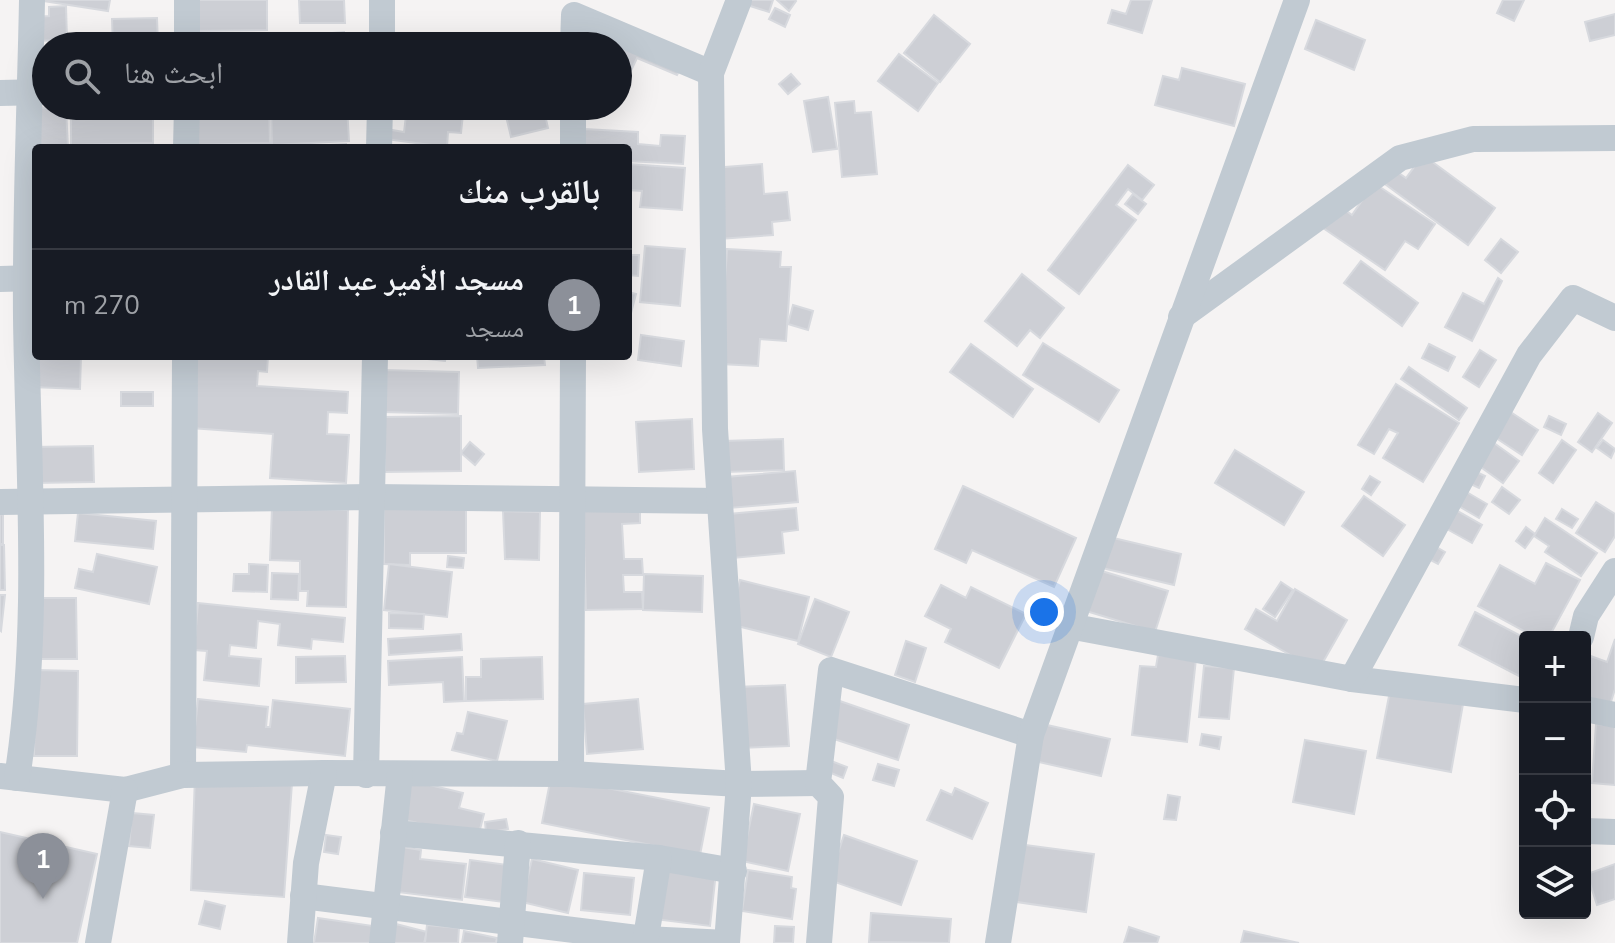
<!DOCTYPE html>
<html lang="ar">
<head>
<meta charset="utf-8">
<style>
  :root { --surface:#171b24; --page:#20242c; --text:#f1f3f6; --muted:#9ea1a6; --line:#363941; --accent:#8c9099 }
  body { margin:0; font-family:"Nunito Sans","Noto Naskh Arabic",sans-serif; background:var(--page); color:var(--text); direction:rtl }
  .controls { position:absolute; right:24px; bottom:24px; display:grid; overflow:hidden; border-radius:8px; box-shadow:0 8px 32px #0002 }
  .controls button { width:72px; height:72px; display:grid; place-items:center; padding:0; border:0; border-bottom:2px solid var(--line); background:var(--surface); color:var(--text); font:40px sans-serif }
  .you { position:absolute; left:1044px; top:612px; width:28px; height:28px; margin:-20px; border:6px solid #fff; border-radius:50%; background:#1a73e8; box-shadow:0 0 0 12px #1a73e833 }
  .badge { display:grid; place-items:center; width:52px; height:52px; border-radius:50%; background:var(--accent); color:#fff; font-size:26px; font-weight:700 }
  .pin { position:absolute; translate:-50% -66px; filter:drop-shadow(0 2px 4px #0008) }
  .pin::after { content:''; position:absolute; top:42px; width:28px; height:24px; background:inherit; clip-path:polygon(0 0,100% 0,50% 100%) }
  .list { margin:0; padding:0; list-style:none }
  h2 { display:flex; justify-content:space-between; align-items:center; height:104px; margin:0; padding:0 32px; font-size:34px }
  h2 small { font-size:26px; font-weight:400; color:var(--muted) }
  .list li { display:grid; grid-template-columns:52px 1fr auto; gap:24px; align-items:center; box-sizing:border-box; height:112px; padding:0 32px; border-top:2px solid var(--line) }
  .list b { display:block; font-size:30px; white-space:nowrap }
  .list p { margin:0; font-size:26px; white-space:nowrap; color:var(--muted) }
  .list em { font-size:26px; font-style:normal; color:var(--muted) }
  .icon { flex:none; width:44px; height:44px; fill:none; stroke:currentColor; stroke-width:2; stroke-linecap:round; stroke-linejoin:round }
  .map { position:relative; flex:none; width:1615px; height:943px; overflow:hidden; direction:ltr }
  .search { position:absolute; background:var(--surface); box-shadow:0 8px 32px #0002; left:32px; top:32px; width:600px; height:88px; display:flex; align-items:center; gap:20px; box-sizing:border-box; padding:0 28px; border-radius:44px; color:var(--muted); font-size:30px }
  .panel { position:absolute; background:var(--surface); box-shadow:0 8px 32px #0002; left:32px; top:144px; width:600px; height:216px; border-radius:8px; direction:rtl }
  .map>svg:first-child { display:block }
</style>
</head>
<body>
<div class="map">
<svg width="1615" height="943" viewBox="0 0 1615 943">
  <rect width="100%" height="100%" fill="#f5f3f3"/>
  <g fill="#cdcfd5" stroke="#d7d9de" stroke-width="2">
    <polygon points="37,0 110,0 108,11"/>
    <polygon points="194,0 267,0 267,30 194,31"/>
    <polygon points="299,0 344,0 345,23 300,23"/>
    <polygon points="748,0 773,0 769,12 747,5"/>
    <polygon points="777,0 795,0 796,1 789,11"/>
    <polygon points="1131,0 1152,0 1142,33 1108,23 1112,10 1126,14"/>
    <polygon points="1503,0 1524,0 1514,21 1497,13"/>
    <polygon points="66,6 67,40 29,41 29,17 49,16 49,7"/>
    <polygon points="775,8 790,15 785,27 769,19"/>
    <polygon points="1615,14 1615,35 1590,41 1585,22"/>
    <polygon points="934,15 970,44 940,82 904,53"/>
    <polygon points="157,18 158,46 113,46 112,19"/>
    <polygon points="1316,20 1365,40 1354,70 1305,49"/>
    <polygon points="591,23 683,63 677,75 637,58 627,79 618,75 618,46 581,46"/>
    <polygon points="344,32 345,46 269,46 269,38"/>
    <rect x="194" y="37" width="74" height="9"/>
    <polygon points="899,54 938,83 918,111 878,81"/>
    <polygon points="1182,68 1245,84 1234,126 1155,105 1163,76 1179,80"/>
    <polygon points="791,74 800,84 788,94 779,84"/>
    <polygon points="828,97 837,149 813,152 804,101"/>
    <polygon points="854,101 855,113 871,112 877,174 842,177 835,103"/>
    <polygon points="194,106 269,106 270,143 195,145"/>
    <polygon points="347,106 349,141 272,145 271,107"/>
    <polygon points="514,106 543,106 548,128 511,137 504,108"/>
    <polygon points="66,107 68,148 36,148 30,108"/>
    <polygon points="407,107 463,114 461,133 448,132 447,147 385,139 386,129 404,132"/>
    <polygon points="153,108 153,143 71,145 71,109"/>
    <polygon points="584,129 638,132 638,144 660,146 661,135 685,136 683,164 628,161 628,148 583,148"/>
    <polygon points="346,144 346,148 292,148 292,147"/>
    <polygon points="1423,155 1495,208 1468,245 1385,184 1396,171 1406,178"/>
    <polygon points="628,164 685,168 682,210 640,207 642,191 628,190"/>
    <polygon points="762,164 764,194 787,192 790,220 772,222 773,235 719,239 713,168"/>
    <polygon points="1128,165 1154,185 1142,200 1128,189 1116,205 1136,220 1079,294 1048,270"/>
    <polygon points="1374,183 1435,224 1418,249 1405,241 1385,270 1323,228 1338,205 1352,215"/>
    <polygon points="1133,194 1146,204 1138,214 1125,204"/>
    <polygon points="1501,239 1518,252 1501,273 1485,260"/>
    <polygon points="645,246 685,249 680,306 640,302"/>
    <polygon points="727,249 781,252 780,267 791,267 786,341 760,339 758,366 720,364"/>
    <polygon points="628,255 639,255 638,276 628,275"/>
    <polygon points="1361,261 1418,303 1402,326 1344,283"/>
    <polygon points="1022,274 1064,308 1040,338 1030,330 1017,346 985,321"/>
    <polygon points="1498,278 1502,281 1472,341 1445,327 1463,293 1484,304"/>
    <polygon points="628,292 636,294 630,317 628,316"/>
    <polygon points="793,305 813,311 808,330 788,324"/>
    <polygon points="641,335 684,341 681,366 638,360"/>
    <polygon points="1043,343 1119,390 1099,422 1023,375"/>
    <polygon points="971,344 1033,389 1013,417 950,372"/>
    <polygon points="1429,344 1455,357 1448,371 1422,358"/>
    <polygon points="1480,350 1496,360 1479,387 1463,377"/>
    <polygon points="36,356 81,356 80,389 32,387"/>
    <polygon points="194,356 268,356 267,372 258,371 257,386 348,392 347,413 328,412 327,434 349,435 346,483 270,478 273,434 191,428"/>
    <polygon points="399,356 446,356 445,361"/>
    <polygon points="477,356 544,356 545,365 478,368"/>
    <polygon points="1409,367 1467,408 1459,420 1401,379"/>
    <polygon points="383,370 459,372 458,414 383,412"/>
    <polygon points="1396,384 1459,423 1423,482 1383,458 1398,433 1389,429 1374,454 1358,445"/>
    <rect x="121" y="392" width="32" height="14"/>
    <polygon points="1509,411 1538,430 1522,455 1493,436"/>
    <polygon points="1598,413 1612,423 1592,452 1578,442"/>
    <polygon points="461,416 461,471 385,472 385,417"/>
    <polygon points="1549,416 1566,424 1561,435 1544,427"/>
    <polygon points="692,419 694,469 639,472 636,422"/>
    <polygon points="1487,438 1519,461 1503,483 1471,460"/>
    <polygon points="783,439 784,470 725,472 723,441"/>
    <polygon points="1562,440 1576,450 1553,483 1539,473"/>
    <polygon points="1603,440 1615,449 1611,458 1597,448"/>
    <polygon points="470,442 484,454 475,465 461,453"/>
    <polygon points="93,446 94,482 34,483 33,447"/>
    <polygon points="1235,450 1304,492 1284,525 1215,483"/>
    <polygon points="1468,468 1485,476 1479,488 1462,480"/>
    <polygon points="795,471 798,502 729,508 726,477"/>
    <polygon points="1370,476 1380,482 1371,495 1362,489"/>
    <polygon points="963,486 1076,538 1054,587 972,550 966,563 935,549"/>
    <polygon points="1458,487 1487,504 1479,518 1450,501"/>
    <polygon points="1502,487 1520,500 1509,514 1492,502"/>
    <polygon points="1364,496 1405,525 1383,556 1342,526"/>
    <polygon points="1596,502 1615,514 1615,536 1605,552 1576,533"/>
    <polygon points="1447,505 1482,525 1472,543 1436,523"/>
    <polygon points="640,506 640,523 622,524 624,559 642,559 643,575 623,575 624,592 642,592 643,609 586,610 583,508"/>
    <polygon points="272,508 348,510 346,607 307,606 308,591 300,591 300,561 270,560"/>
    <polygon points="796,508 798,530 782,532 784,553 733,558 729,514"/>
    <polygon points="384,509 466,509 466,553 410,553 410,565 384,564"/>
    <polygon points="1562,509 1578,519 1572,528 1556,519"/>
    <polygon points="503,511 540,512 539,560 505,559"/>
    <polygon points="78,513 156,521 153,549 75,541"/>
    <polygon points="0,514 3,515 3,544 0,544"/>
    <polygon points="1545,518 1597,553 1581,576 1545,552 1549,546 1534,536"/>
    <polygon points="1526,527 1535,534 1525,548 1516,541"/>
    <polygon points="1105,536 1181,554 1174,585 1098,567"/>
    <polygon points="1428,542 1445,552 1438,564 1421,555"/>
    <polygon points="0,545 4,545 5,590 0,590"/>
    <polygon points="97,554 157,567 149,604 75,588 79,569 93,572"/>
    <polygon points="448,556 464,558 463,568 447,567"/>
    <polygon points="1546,563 1580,580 1549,637 1535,637 1478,606 1500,565 1535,584"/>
    <polygon points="249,564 268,565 267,592 233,591 234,574 249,574"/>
    <polygon points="389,564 452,572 447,617 384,610"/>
    <polygon points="1095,569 1168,591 1155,632 1083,610"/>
    <polygon points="272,573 299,574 298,600 271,599"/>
    <polygon points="644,574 703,576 702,612 643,610"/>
    <polygon points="740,580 809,597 798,641 729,624"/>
    <polygon points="1281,582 1293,590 1275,617 1263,609"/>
    <polygon points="941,585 966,598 971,587 1026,614 999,668 945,642 951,629 925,616"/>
    <polygon points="1295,589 1347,620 1318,671 1245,629 1256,609 1277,621"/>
    <polygon points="0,595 5,595 1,631 0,630"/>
    <polygon points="34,598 76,598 77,659 35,659"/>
    <polygon points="815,599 849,612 831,657 798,644"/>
    <polygon points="198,603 345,618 343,642 312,639 311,649 278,645 280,624 258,621 256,648 230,645 229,656 261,659 259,686 204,680 207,651 194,650"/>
    <polygon points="1475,612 1525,638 1525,679 1459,645"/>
    <polygon points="389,613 424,614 423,629 389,628"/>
    <polygon points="461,634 462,650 389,655 388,639"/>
    <polygon points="1615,639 1615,689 1610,705 1585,696 1585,654 1607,662"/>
    <polygon points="906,641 926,648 915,682 895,675"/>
    <polygon points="1158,655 1196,659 1187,742 1132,735 1140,666 1156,667"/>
    <polygon points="345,656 346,682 296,683 296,657"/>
    <polygon points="462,657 464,701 444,702 443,682 389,685 388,661"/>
    <polygon points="542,657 543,699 466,701 466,677 481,677 481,659"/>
    <polygon points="1204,666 1234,668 1229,719 1199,717"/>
    <polygon points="35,670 78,671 77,756 34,756"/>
    <polygon points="785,685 789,746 740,748 737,687"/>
    <polygon points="1390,691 1463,704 1451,772 1377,758"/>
    <polygon points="198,699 268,707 266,727 270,727 273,700 350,709 345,756 247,745 246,752 193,747"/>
    <polygon points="638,699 643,749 587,754 583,704"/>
    <polygon points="834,699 909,725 898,760 822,735"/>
    <polygon points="468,712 507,721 497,761 452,750 457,733 463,734"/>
    <polygon points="1038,723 1110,739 1101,776 1030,760"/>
    <polygon points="1596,724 1615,726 1615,785 1592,783"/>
    <polygon points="1202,734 1221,737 1219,749 1200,745"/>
    <polygon points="1305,740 1366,751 1354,814 1293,802"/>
    <polygon points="831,761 847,767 843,778 826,771"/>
    <polygon points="878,764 899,770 894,786 873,780"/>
    <polygon points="195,775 292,783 284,897 191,890"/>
    <polygon points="551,777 709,808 700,855 542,823"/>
    <polygon points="409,780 463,793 459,808 484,814 478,837 400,819"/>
    <polygon points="955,788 988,803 972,839 927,820 941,790 952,795"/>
    <polygon points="1168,795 1180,797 1176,820 1164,819"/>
    <polygon points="754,804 800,814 788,871 742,861"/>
    <polygon points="132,813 154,815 150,848 129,846"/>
    <polygon points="506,819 508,829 486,833 485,822"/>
    <polygon points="0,832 97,854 77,943 0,943"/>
    <polygon points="326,835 341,837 338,854 324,852"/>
    <polygon points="844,835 917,861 901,905 829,880"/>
    <polygon points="1011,843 1094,854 1086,912 1003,900"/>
    <polygon points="402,847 421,850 420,859 466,864 462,900 397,892"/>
    <polygon points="532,859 578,870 568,913 522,902"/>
    <polygon points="470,860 508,865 503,902 465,897"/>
    <polygon points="1615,864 1615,899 1597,905 1587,874"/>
    <polygon points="660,865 716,872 710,926 654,919"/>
    <polygon points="748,870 792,877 791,888 796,889 792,919 742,911"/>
    <polygon points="584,873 634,878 630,915 581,910"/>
    <polygon points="205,901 225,906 220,929 199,924"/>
    <polygon points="871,913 951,919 949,943 869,942"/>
    <polygon points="318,918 373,926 370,943 314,943"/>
    <polygon points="396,924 427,932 424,943 391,943"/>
    <polygon points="427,925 459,928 458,943 425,943"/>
    <polygon points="775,926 794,927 793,943 774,943"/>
    <polygon points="1129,927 1159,937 1157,943 1124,943"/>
    <polygon points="464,931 497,938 496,943 462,943"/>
    <polygon points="1244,931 1299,943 1241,943"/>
  </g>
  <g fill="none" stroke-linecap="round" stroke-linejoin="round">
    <g stroke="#c1cad2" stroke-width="26">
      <polyline points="187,46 187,0"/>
      <polyline points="382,46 382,0"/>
      <polyline points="573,46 574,15 711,73"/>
      <polyline points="0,93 44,92"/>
      <polyline points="186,148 187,106"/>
      <polyline points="379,148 380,106"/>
      <polyline points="573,148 573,106"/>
      <polyline points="0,279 36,278"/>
      <polyline points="1181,317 1400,158 1473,139 1615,138"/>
      <polyline points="0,502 373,497 720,501"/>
      <polyline points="1069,626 1352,679 1525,700"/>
      <polyline points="1581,637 1586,616 1615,571"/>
      <polyline points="1352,679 1529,355 1573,298 1615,318"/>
      <polyline points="1585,709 1615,715"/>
      <polyline points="571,774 573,356"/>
      <polyline points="183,775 185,356"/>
      <polyline points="366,775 375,356"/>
      <polyline points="0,776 125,790 183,775 324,773 571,774 739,784 818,783"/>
      <path d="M 17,778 C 41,627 28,470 26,317 C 25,211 30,105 32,0"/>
      <polyline points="1585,831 1615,832"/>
      <polyline points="393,833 659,858 734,871"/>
      <polyline points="303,896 645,939 727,943 739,784 715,429 711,73 739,0"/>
      <polyline points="98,943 125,790"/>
      <polyline points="300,943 306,863 324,773"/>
      <polyline points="382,943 400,774"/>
      <polyline points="510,943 518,843"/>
      <polyline points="645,943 659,858"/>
      <polyline points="819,943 831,797 818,783 831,670 1031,735"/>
      <polyline points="998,943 1031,735 1297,0"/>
    </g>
  </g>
</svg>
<div class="controls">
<button>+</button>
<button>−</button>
<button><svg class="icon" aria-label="locate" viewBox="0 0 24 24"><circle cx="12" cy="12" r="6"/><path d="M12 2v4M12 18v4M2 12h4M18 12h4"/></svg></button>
<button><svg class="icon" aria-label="layers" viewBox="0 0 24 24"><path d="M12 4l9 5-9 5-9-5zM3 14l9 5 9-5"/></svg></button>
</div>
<div class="you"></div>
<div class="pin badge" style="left:43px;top:899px">1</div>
<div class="search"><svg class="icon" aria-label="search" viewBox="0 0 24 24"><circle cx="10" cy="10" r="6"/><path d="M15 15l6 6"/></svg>ابحث هنا</div>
<section class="panel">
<h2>بالقرب منك<small></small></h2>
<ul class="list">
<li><span class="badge">1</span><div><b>مسجد اﻷمير عبد القادر</b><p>مسجد</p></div><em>270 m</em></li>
</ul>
</section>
</div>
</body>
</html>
